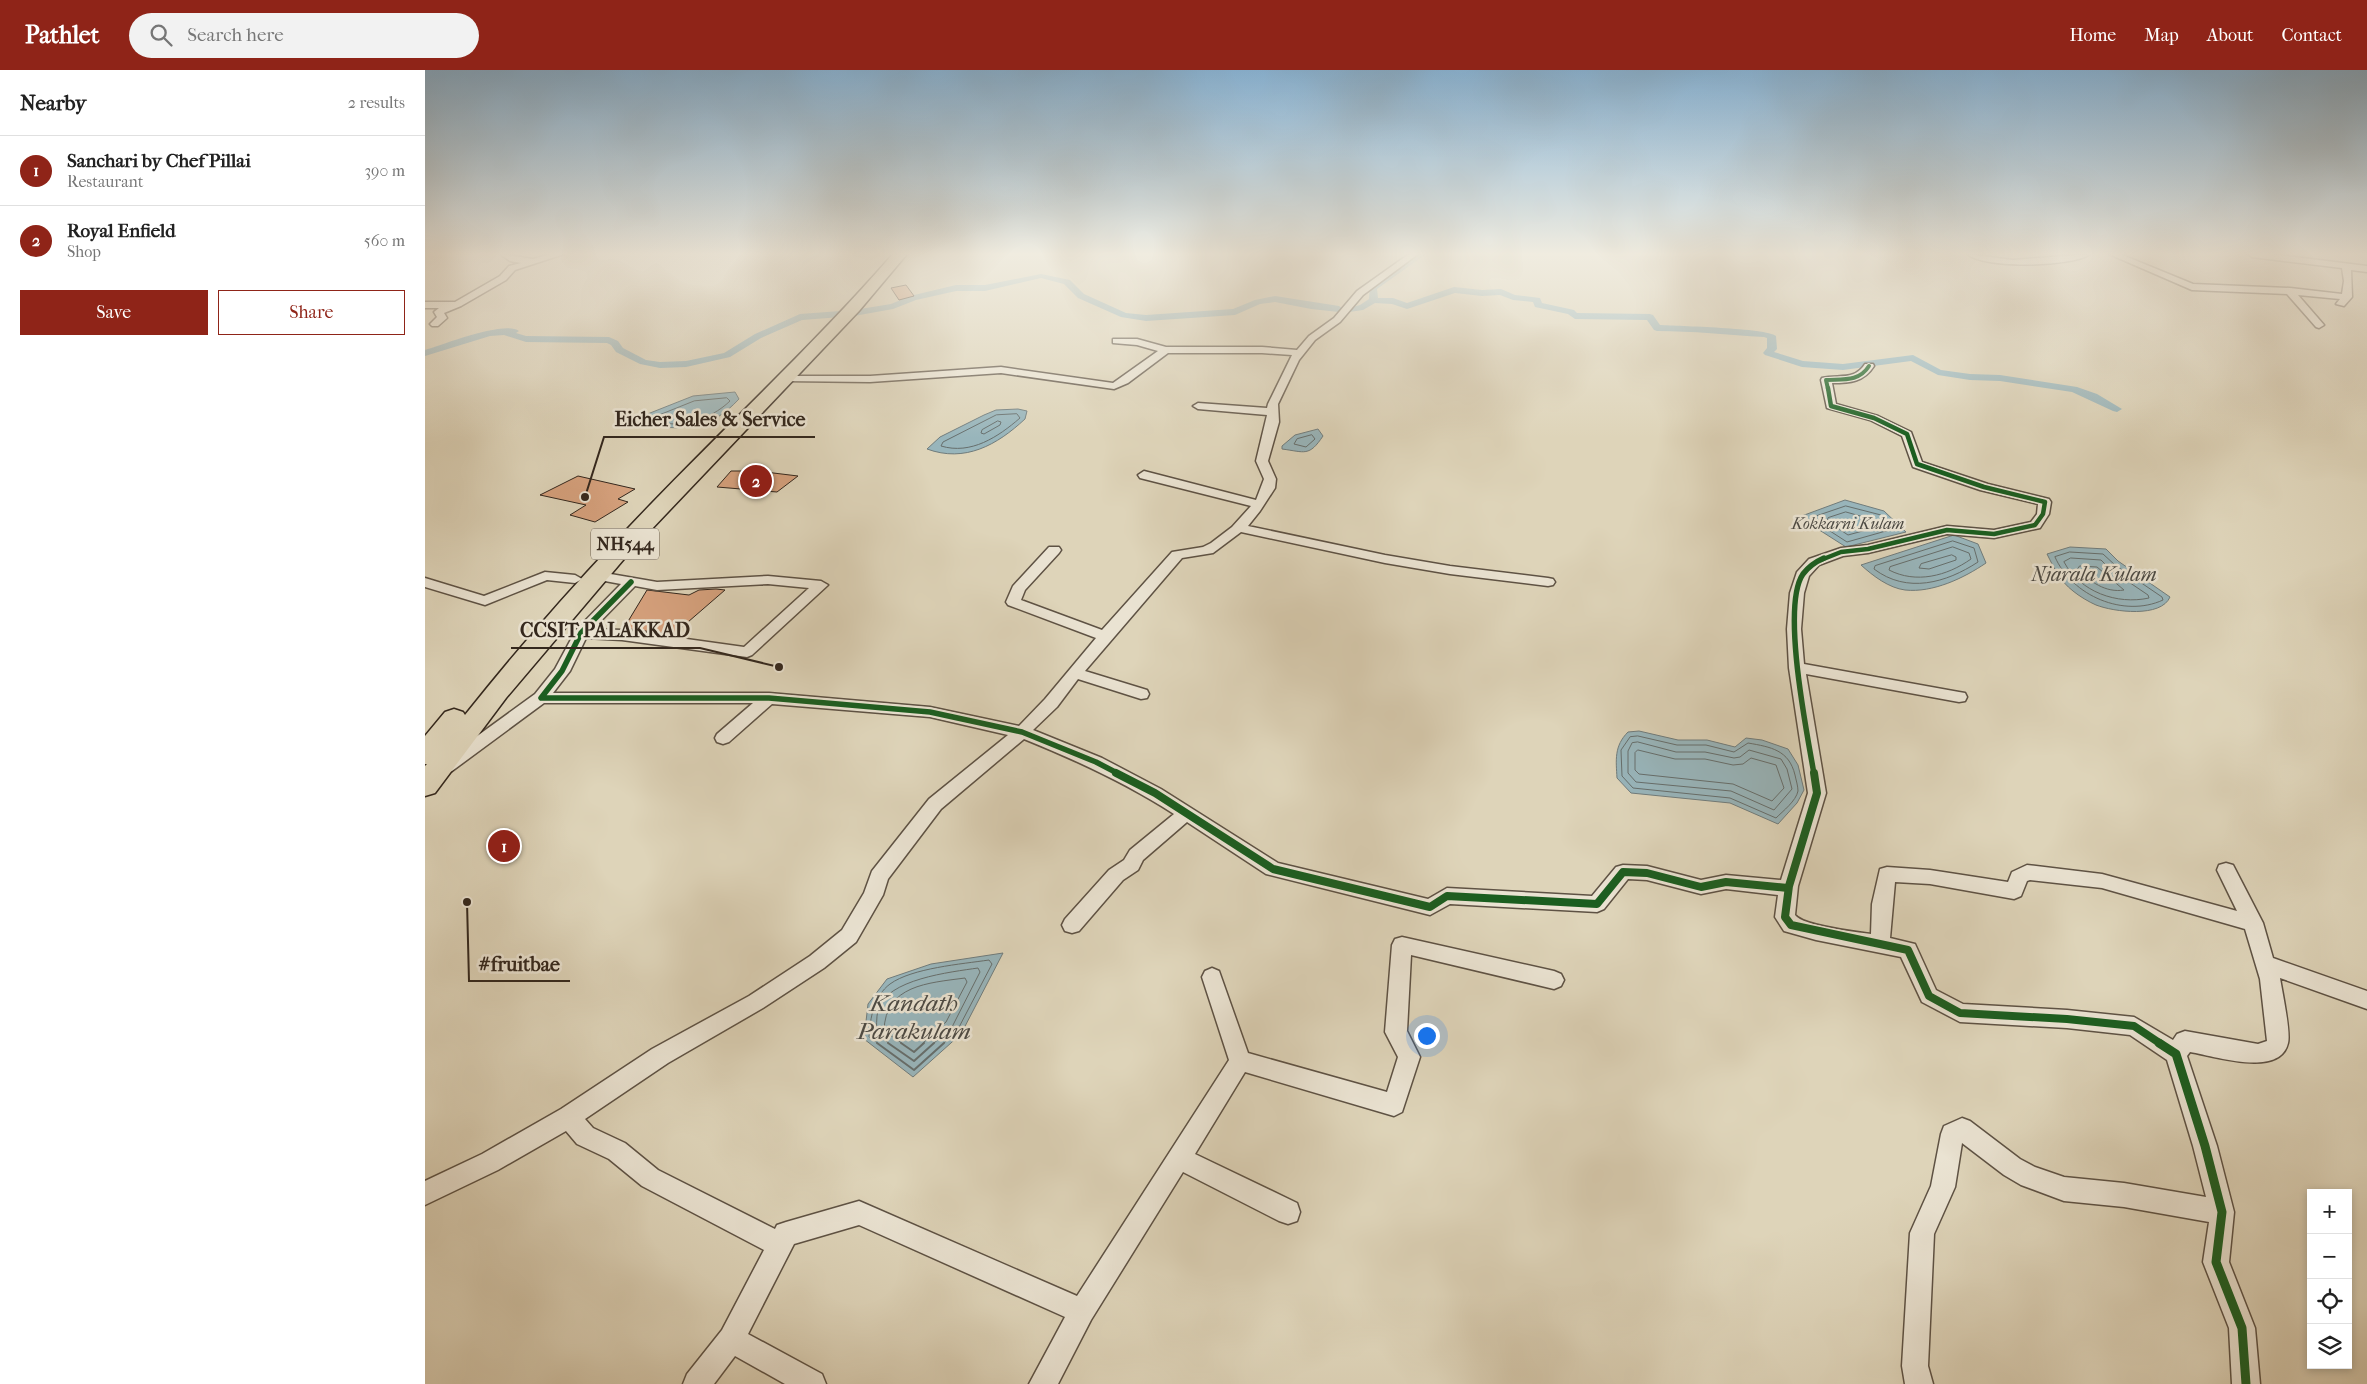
<!DOCTYPE html>
<html lang="en">
<head>
<meta charset="utf-8">
<style>
  :root { --surface:#fff; --page:#f2f2f2; --text:#222; --muted:#767676; --line:#e0e0e0; --accent:#8f2418 }
  body { margin:0; font-family:"IM FELL French Canon",serif; background:var(--page); color:var(--text) }
  .controls { position:absolute; right:15px; bottom:15px; display:grid; overflow:hidden; border-radius:0px; box-shadow:0 2px 8px #0003 }
  .controls button { width:45px; height:45px; display:grid; place-items:center; padding:0; border:0; border-bottom:1px solid var(--line); background:var(--surface); color:var(--text); font:25px sans-serif }
  .you { position:absolute; left:1001px; top:965px; width:18px; height:18px; margin:-12px; border:4px solid #fff; border-radius:50%; background:#1a73e8; box-shadow:0 0 0 8px #1a73e833 }
  .badge { display:grid; place-items:center; width:32px; height:32px; border-radius:50%; background:var(--accent); color:#fff; font-size:16px; font-weight:700 }
  .pin { position:absolute; translate:-50% -50%; border:2px solid #fff; box-shadow:0 1px 5px #0006 }
  .list { margin:0; padding:0; list-style:none }
  h2 { display:flex; justify-content:space-between; align-items:center; height:65px; margin:0; padding:0 20px; font-size:21px }
  h2 small { font-size:16px; font-weight:400; color:var(--muted) }
  .list li { display:grid; grid-template-columns:32px 1fr auto; gap:15px; align-items:center; box-sizing:border-box; height:70px; padding:0 20px; border-top:1px solid var(--line) }
  .list b { display:block; font-size:19px; white-space:nowrap }
  .list p { margin:0; font-size:16px; white-space:nowrap; color:var(--muted) }
  .list em { font-size:16px; font-style:normal; color:var(--muted) }
  .actions { display:flex; gap:10px; padding:15px 20px }
  .actions a { flex:1; padding:11px 0; border:1px solid var(--accent); border-radius:0px; text-align:center; font-size:18px; color:var(--accent) }
  .actions .main { background:var(--accent); color:#fff }
  .icon { flex:none; width:28px; height:28px; fill:none; stroke:currentColor; stroke-width:2; stroke-linecap:round; stroke-linejoin:round }
  .map { position:relative; flex:none; width:1942px; height:1314px; overflow:hidden }
  header { display:flex; align-items:center; gap:30px; box-sizing:border-box; height:70px; padding:0 25px; background:var(--accent); color:#fff }
  header strong { font-size:24px }
  nav { display:flex; gap:28px; margin-inline-start:auto; font-size:18px }
  .search { width:350px; height:45px; background:var(--page); display:flex; align-items:center; gap:12px; box-sizing:border-box; padding:0 18px; border-radius:28px; color:var(--muted); font-size:19px }
  main { display:flex }
  aside { flex:1; background:var(--surface) }
  .map>svg:first-child { display:block }
</style>
</head>
<body>
<header>
<strong>Pathlet</strong>
<div class="search"><svg class="icon" aria-label="search" viewBox="0 0 24 24"><circle cx="10" cy="10" r="6"/><path d="M15 15l6 6"/></svg>Search here</div>
<nav><a>Home</a><a>Map</a><a>About</a><a>Contact</a></nav>
</header>
<main>
<aside>
<h2>Nearby<small>2 results</small></h2>
<ul class="list">
<li><span class="badge">1</span><div><b>Sanchari by Chef Pillai</b><p>Restaurant</p></div><em>390 m</em></li>
<li><span class="badge">2</span><div><b>Royal Enfield</b><p>Shop</p></div><em>560 m</em></li>
</ul>
<div class="actions"><a class="main">Save</a><a>Share</a></div>
</aside>
<div class="map">
<svg width="1942" height="1314" viewBox="0 0 1942 1314">
  <rect width="100%" height="100%" fill="#ded4b9"/>
  <filter id="stains"><feTurbulence type="fractalNoise" baseFrequency=".004" numOctaves="4"/><feColorMatrix values="0 0 0 0 .2 0 0 0 0 .09 0 0 0 0 .02 0 0 0 .5 -.17"/></filter>
  <radialGradient id="worn" r=".72"><stop offset=".6" stop-color="#630" stop-opacity="0"/><stop offset="1" stop-color="#630" stop-opacity=".3"/></radialGradient>
  <g fill="#98b5bb" stroke="#707c7c">
    <path d="M 310,322 L 314,329 C 286,359 263,360 223,356 L 220,345 L 268,326 Z"/>
    <path d="M 593,339 L 602,341 L 600,349 C 572,375 540,393 502,379 L 515,367 L 559,345 L 571,340 Z"/>
    <path d="M 893,359 L 898,366 C 884,387 880,382 857,379 L 857,376 L 870,365 Z"/>
    <polygon points="1420,430 1459,441 1481,462 1421,477 1374,447"/>
    <path d="M 1529,465 L 1553,474 L 1561,493 C 1539,508 1508,523 1480,520 C 1464,518 1448,506 1436,495 Z"/>
    <path d="M 1645,477 L 1681,479 L 1693,491 L 1745,527 C 1736,548 1689,542 1671,535 C 1664,532 1654,526 1648,521 C 1635,511 1629,498 1622,484 Z"/>
    <path d="M 1214,661 L 1253,670 L 1282,670 L 1310,677 L 1321,668 L 1337,670 L 1363,679 L 1373,695 L 1379,720 L 1372,733 L 1353,754 L 1305,733 L 1206,723 L 1192,708 C 1191,690 1189,676 1203,662 Z"/>
    <polygon points="578,883 536,964 488,1007 439,969 443,934 462,909 506,894"/>
  </g>
  <g fill="none" stroke-linecap="round" stroke-linejoin="round">
    <g stroke="#666e6c" stroke-width="1">
      <path d="M 302,328 L 305,331 C 285,350 254,360 228,350 L 229,347 L 269,331 Z"/>
      <path d="M 592,344 L 595,348 C 573,367 546,385 516,376 L 518,372 L 571,345 Z"/>
      <polygon points="573,351 576,352 575,355 559,364 556,363 557,360"/>
      <polygon points="887,365 890,369 881,377 869,374 872,369"/>
      <polygon points="1421,436 1456,445 1468,459 1422,472 1388,450 1389,447"/>
      <polygon points="1421,442 1453,451 1456,456 1423,465 1402,451 1403,448"/>
      <path d="M 1528,471 L 1549,478 L 1553,492 C 1521,513 1482,524 1449,499 L 1450,496 Z"/>
      <path d="M 1528,477 L 1544,483 L 1546,489 C 1522,506 1491,514 1464,500 L 1465,497 Z"/>
      <path d="M 1645,482 L 1678,484 L 1690,495 L 1737,527 L 1738,530 C 1699,548 1647,526 1630,487 Z"/>
      <polygon points="1527,485 1531,487 1531,490 1504,499 1494,498 1496,494"/>
      <path d="M 1646,488 L 1676,490 L 1686,500 L 1723,525 L 1724,528 C 1692,535 1655,522 1639,492 Z"/>
      <path d="M 1655,496 L 1672,497 L 1699,520 C 1681,523 1665,512 1653,499 Z"/>
      <path d="M 1213,666 L 1252,675 L 1281,675 L 1309,682 L 1323,673 C 1346,677 1364,680 1370,705 C 1371,710 1373,716 1373,721 C 1371,731 1358,741 1351,748 L 1305,728 L 1208,718 L 1197,706 L 1196,680 L 1205,667 Z"/>
      <polygon points="1213,672 1251,682 1280,682 1309,688 1315,687 1324,680 1356,689 1362,699 1367,719 1349,740 1306,721 1211,712 1203,703 1203,681 1207,673"/>
      <polygon points="1213,680 1250,689 1280,689 1308,695 1318,694 1326,688 1351,695 1359,718 1347,731 1308,714 1214,704 1210,700 1210,683"/>
      <path d="M 454,974 L 444,967 C 445,948 449,926 465,914 C 487,898 537,894 564,890 L 567,894 L 532,961 L 518,974"/>
      <path d="M 465,974 L 451,964 C 452,957 451,948 453,940 C 461,909 526,902 553,898 L 555,902 L 527,957 L 508,974"/>
      <path d="M 478,974 L 459,961 C 460,915 503,913 540,908 L 542,912 L 521,952 L 497,974"/>
    </g>
    <g stroke="#666e6c" stroke-width="2">
      <polyline points="452,973 489,1000 519,973"/>
      <polyline points="463,973 489,991 509,973"/>
      <polyline points="476,973 489,982 499,973"/>
    </g>
    <g fill="#98b5bb" fill-rule="evenodd">
      <path d="M 992,184 L 1001,184 L 952,219 L 953,228 L 968,228 L 982,233 L 1029,217 L 1057,220 L 1076,219 L 1090,225 L 1115,228 L 1117,233 L 1149,240 L 1152,243 L 1225,244 L 1228,245 L 1235,255 C 1252,256 1342,258 1351,266 L 1352,279 L 1349,282 L 1378,291 L 1418,294 L 1488,285 L 1516,300 L 1545,304 L 1575,305 L 1652,317 L 1672,324 L 1697,339 L 1692,342 L 1688,341 L 1647,322 L 1575,311 L 1545,310 L 1513,305 L 1486,291 L 1418,300 L 1377,297 L 1340,285 L 1338,283 L 1342,278 L 1342,268 L 1339,267 C 1303,265 1268,261 1232,261 L 1229,260 L 1222,250 L 1150,249 L 1143,244 L 1110,237 L 1108,232 L 1088,230 L 1075,225 L 1057,226 L 1030,223 L 982,239 L 967,234 L 950,233 L 938,240 L 924,242 L 924,238 L 935,235 L 944,229 L 945,216 Z"/>
      <path d="M 616,204 L 645,210 L 659,224 L 701,243 L 721,245 L 808,239 L 830,230 L 850,226 L 914,236 L 918,239 L 914,242 L 886,239 L 850,232 L 835,234 L 810,245 L 721,251 L 696,247 L 653,228 L 639,214 L 616,208 L 560,221 L 531,221 L 491,230 L 468,239 L 429,246 L 377,250 L 336,268 L 305,287 L 261,297 L 235,298 L 215,294 L 191,282 L 186,275 L 182,273 L 101,272 L 79,265 L 65,266 L 0,286 L 0,280 C 17,275 80,250 94,261 L 91,263 L 101,266 L 184,267 L 193,271 L 198,278 L 221,290 L 235,292 L 261,291 L 299,283 L 330,264 L 375,244 L 429,240 L 466,234 L 485,226 L 531,215 L 560,215 Z"/>
    </g>
  </g>
  <g fill="#d6a17d" stroke="#33271d">
    <polygon points="481,215 489,226 474,230 466,218"/>
    <polygon points="306,401 332,401 373,406 352,422 292,417"/>
    <polygon points="153,406 210,419 193,429 203,432 170,452 145,445 161,435 115,425"/>
    <polygon points="291,519 300,520 248,565 199,558 222,520 264,525 274,520"/>
  </g>
  <g fill="none" stroke-linecap="round" stroke-linejoin="round">
    <defs>
      <g id="minor">
        <polygon points="75,184 108,189 126,184 139,184 90,200 81,210 36,236 19,243 22,248 13,256 7,256 5,254 12,247 9,242 14,238 0,238 0,232 30,232 75,206 84,196 96,193 85,191"/>
        <path d="M 984,184 L 993,184 L 938,225 L 915,252 L 890,270 L 874,290 L 853,334 L 854,352 L 843,391 L 851,409 L 850,418 L 835,441 L 823,456 L 960,485 L 1025,496 L 1123,508 L 1128,509 L 1130,512 L 1128,515 L 1123,516 L 1025,504 L 960,493 L 816,462 L 788,483 L 757,488 L 660,601 L 722,620 L 724,624 L 722,628 L 716,629 L 653,609 L 632,637 L 608,660 L 677,688 L 736,719 L 853,793 L 1003,829 L 1022,818 L 1167,826 L 1191,797 L 1198,795 L 1222,796 L 1276,810 L 1301,805 L 1356,810 L 1383,723 L 1364,598 L 1362,559 L 1365,523 L 1372,502 L 1384,489 L 1416,478 L 1443,475 L 1522,456 L 1569,460 L 1606,452 L 1612,444 L 1613,434 L 1555,420 L 1488,397 L 1477,366 L 1445,350 L 1402,338 L 1396,310 L 1397,308 C 1414,304 1429,311 1440,294 L 1448,294 L 1449,296 C 1439,312 1425,313 1407,313 L 1411,334 L 1453,346 L 1486,362 L 1497,392 L 1563,414 L 1624,429 L 1626,432 L 1624,444 L 1615,458 L 1569,468 L 1522,464 L 1443,483 L 1418,486 L 1394,495 L 1384,506 L 1379,523 L 1376,559 L 1379,594 L 1534,622 L 1540,623 L 1542,627 L 1540,631 L 1534,632 L 1381,604 L 1401,723 L 1373,816 L 1370,845 C 1378,856 1431,862 1446,864 L 1447,834 L 1455,799 L 1462,797 L 1505,800 L 1583,812 L 1587,802 L 1602,795 L 1677,804 L 1812,841 L 1792,800 L 1794,795 L 1801,793 L 1808,795 L 1838,853 L 1848,888 L 1942,921 L 1942,939 L 1855,908 C 1857,921 1866,962 1863,973 C 1855,1008 1789,986 1765,982 L 1762,986 L 1792,1076 L 1809,1142 L 1804,1192 L 1830,1258 L 1835,1314 L 1807,1314 L 1804,1258 L 1778,1192 L 1784,1152 L 1699,1137 L 1639,1131 L 1596,1115 L 1579,1105 L 1537,1073 L 1530,1117 L 1509,1164 L 1503,1296 L 1508,1314 L 1480,1314 L 1477,1296 L 1485,1163 L 1506,1116 L 1516,1064 L 1519,1056 L 1537,1048 L 1545,1051 L 1595,1089 L 1610,1097 L 1639,1107 L 1699,1113 L 1781,1127 L 1768,1076 L 1742,990 L 1705,965 L 1642,958 L 1535,952 L 1497,932 L 1476,887 L 1391,870 L 1359,861 L 1350,847 L 1353,825 L 1301,819 L 1276,824 L 1222,810 L 1203,809 L 1179,839 L 1172,842 L 1025,834 L 1005,845 L 841,804 L 762,752 L 718,790 L 713,800 L 698,810 L 654,861 L 647,863 L 640,861 L 637,855 L 640,849 L 684,800 L 699,790 L 705,780 L 749,744 C 701,713 651,690 599,669 L 516,739 L 463,809 L 458,825 L 431,872 L 399,898 L 338,938 L 243,993 L 160,1049 L 168,1058 L 200,1073 L 233,1100 L 350,1159 L 352,1155 L 361,1152 L 434,1131 L 652,1226 L 804,990 L 777,907 L 780,901 L 787,898 L 794,901 L 823,983 L 962,1022 L 973,987 L 960,962 L 967,875 L 970,869 L 977,867 L 1129,901 L 1136,904 L 1139,910 L 1136,916 L 1129,919 L 986,885 L 982,961 L 995,987 L 977,1042 L 969,1046 L 820,1002 L 770,1084 L 872,1133 L 875,1142 L 872,1151 L 863,1154 L 854,1151 L 758,1102 L 666,1250 L 633,1314 L 604,1314 L 640,1247 L 434,1155 L 369,1174 L 323,1264 L 397,1304 L 401,1314 L 360,1314 L 310,1286 L 289,1314 L 258,1314 L 262,1304 L 297,1260 L 339,1180 L 217,1116 L 184,1089 L 152,1074 L 141,1061 L 73,1100 L 0,1135 L 0,1111 L 57,1084 L 136,1039 L 227,979 L 324,926 L 385,886 L 417,860 L 439,823 L 447,801 L 504,729 L 583,665 L 505,647 L 347,634 L 304,672 L 298,674 L 292,672 L 290,668 L 292,664 L 328,633 L 119,633 L 27,701 L 21,703 L 15,701 L 13,697 L 15,693 L 110,624 L 130,599 L 151,560 L 196,514 L 169,509 L 167,506 L 169,503 L 174,502 L 232,512 L 343,506 L 396,511 L 403,515 L 327,585 L 322,587 L 197,570 L 161,568 L 145,601 L 128,623 L 344,623 L 505,637 L 594,656 L 620,629 L 671,568 L 583,535 L 581,532 L 588,516 L 624,477 L 634,477 L 636,480 L 634,483 L 600,520 L 596,530 L 677,560 L 747,482 L 778,477 L 786,473 L 807,457 L 826,436 L 715,408 L 713,405 L 719,401 L 831,430 L 839,409 L 831,391 L 842,345 L 773,339 L 768,336 L 773,333 L 842,338 L 843,334 L 867,285 L 837,283 L 743,283 L 703,313 L 689,319 L 576,303 L 445,312 L 360,311 L 356,310 L 356,306 L 445,306 L 576,297 L 688,313 L 733,281 L 712,275 L 688,273 L 688,269 L 712,269 L 741,277 L 837,277 L 872,280 L 884,266 L 909,248 L 932,221 ZM 343,514 L 384,518 L 319,577 L 197,560 L 168,559 L 210,516 L 232,520 ZM 1605,810 L 1677,818 L 1820,859 L 1835,909 L 1842,971 L 1833,974 L 1760,961 L 1752,964 L 1748,970 L 1709,947 L 1642,940 L 1538,934 L 1511,920 L 1490,874 L 1465,868 L 1470,812 L 1505,814 L 1589,829 L 1596,826 L 1602,811 Z"/>
        <path d="M 1542,184 L 1588,190 L 1665,184 C 1648,197 1559,199 1542,184 Z"/>
        <polygon points="1684,184 1695,184 1768,214 1865,218 1917,224 1919,211 1917,198 1827,187 1823,184 1846,184 1942,196 1942,202 1926,200 1927,227 1919,236 1911,234 1915,229 1873,225 1899,255 1894,258 1891,257 1862,224 1767,220"/>
        <polygon points="120,502 150,505 157,509 150,513 122,510 60,535 0,517 0,508 59,526"/>
      </g>
      <path id="trunk" d="M 468,184 L 482,184 L 434,241 L 204,483 L 81,628 L 10,723 L 0,726 L 0,696 L 2,694 L 0,694 L 0,666 L 20,642 L 29,639 L 38,642 L 40,645 C 87,586 137,528 189,473 C 280,375 380,285 468,184 Z"/>
    </defs>
    <use href="#minor" stroke="#5e5244" stroke-width="3"/>
    <use href="#trunk" stroke="#33271d" stroke-width="3"/>
    <use href="#minor" fill="#eae3d2" fill-rule="evenodd"/>
    <use href="#trunk" fill="#ded4b9" fill-rule="evenodd"/>
    <defs>
      <path id="cycleway-far4" d="M 1403,319 L 1401,310 C 1418,309 1434,312 1444,296"/>
      <polyline id="cycleway-far3" points="1396,490 1416,482 1443,479 1522,460 1569,464 1610,455 1618,444 1620,432 1559,417 1492,394 1482,364 1449,348 1406,336 1403,318"/>
      <g id="cycleway-far2">
        <polyline points="206,512 156,563 137,601 116,628 344,628 505,642 597,662 671,692 694,704"/>
        <path d="M 1389,704 C 1382,663 1356,536 1378,504 C 1384,496 1390,492 1399,488"/>
      </g>
      <g id="cycleway-far1">
        <polyline points="691,703 730,723 848,799 1005,837 1022,826 1172,834 1198,802 1222,803 1276,817 1301,812 1363,818"/>
        <polyline points="1389,703 1392,723 1364,816 1360,847 1366,855 1483,880 1504,926 1535,943 1642,949 1709,956 1736,974"/>
      </g>
      <polyline id="cycleway" points="1734,973 1751,984 1780,1076 1797,1142 1791,1192 1817,1258 1821,1314"/>
    </defs>
    <use href="#cycleway-far4" stroke="#eae3d2" stroke-width="5.5"/>
    <use href="#cycleway-far3" stroke="#eae3d2" stroke-width="7"/>
    <use href="#cycleway-far2" stroke="#eae3d2" stroke-width="9"/>
    <use href="#cycleway-far1" stroke="#eae3d2" stroke-width="11"/>
    <use href="#cycleway" stroke="#eae3d2" stroke-width="12"/>
    <use href="#cycleway-far4" stroke="#1b5e20" stroke-width="4"/>
    <use href="#cycleway-far3" stroke="#1b5e20" stroke-width="4.5"/>
    <use href="#cycleway-far2" stroke="#1b5e20" stroke-width="5.5"/>
    <use href="#cycleway-far1" stroke="#1b5e20" stroke-width="8"/>
    <use href="#cycleway" stroke="#1b5e20" stroke-width="9"/>
  </g>
  <linearGradient id="sky" x2="0" y2="1"><stop stop-color="#88b4d6"/><stop offset="0.5" stop-color="#f0ece0"/><stop offset="1" stop-color="#f0ece0" stop-opacity="0"/></linearGradient>
  <rect width="1942" height="368" fill="url(#sky)"/>
  <g text-anchor="middle" dominant-baseline="central" stroke-width="5" stroke-linejoin="round" paint-order="stroke">
    <g font-size="16" font-style="italic" fill="#4c4a44" stroke="#eae3d2">
      <text x="1423" y="453">Kokkarni Kulam</text>
    </g>
    <rect fill="#eae3d2" stroke="#6a5f53" stroke-width="1" x="166" y="458.5" width="68" height="31" rx="4"/>
    <g font-size="18" font-weight="bold" fill="#33271d">
      <text x="200" y="474">NH544</text>
    </g>
    <g font-size="20" font-style="italic" fill="#4c4a44" stroke="#eae3d2">
      <text x="1669" y="504">Njarala Kulam</text>
    </g>
    <g font-size="24" font-style="italic" fill="#4c4a44" stroke="#eae3d2">
      <text x="489" y="933">Kandath<tspan x="489" dy="28">Parakulam</tspan></text>
    </g>
  </g>
  <path fill="none" stroke="#33271d" stroke-width="2" d="M160 427L179 367H390M354 597L275 578H86M42 832L44 911H145"/>
  <g fill="#33271d" stroke="#eae3d2" stroke-width="2">
    <circle cx="160" cy="427" r="5"/>
    <circle cx="354" cy="597" r="5"/>
    <circle cx="42" cy="832" r="5"/>
  </g>
  <g font-size="20" text-anchor="middle" font-weight="bold" fill="#33271d" stroke="#eae3d2" stroke-width="5" stroke-linejoin="round" paint-order="stroke">
    <text x="285" y="356">Eicher Sales &amp; Service</text>
    <text x="180" y="567">CCSIT PALAKKAD</text>
    <text x="94" y="901">#fruitbae</text>
  </g>
  <rect width="100%" height="100%" filter="url(#stains)"/>
  <rect width="100%" height="100%" fill="url(#worn)"/>
</svg>
<div class="controls">
<button>+</button>
<button>−</button>
<button><svg class="icon" aria-label="locate" viewBox="0 0 24 24"><circle cx="12" cy="12" r="6"/><path d="M12 2v4M12 18v4M2 12h4M18 12h4"/></svg></button>
<button><svg class="icon" aria-label="layers" viewBox="0 0 24 24"><path d="M12 4l9 5-9 5-9-5zM3 14l9 5 9-5"/></svg></button>
</div>
<div class="you"></div>
<div class="pin badge" style="left:79px;top:776px">1</div>
<div class="pin badge" style="left:331px;top:411px">2</div>
</div>
</main>
</body>
</html>
